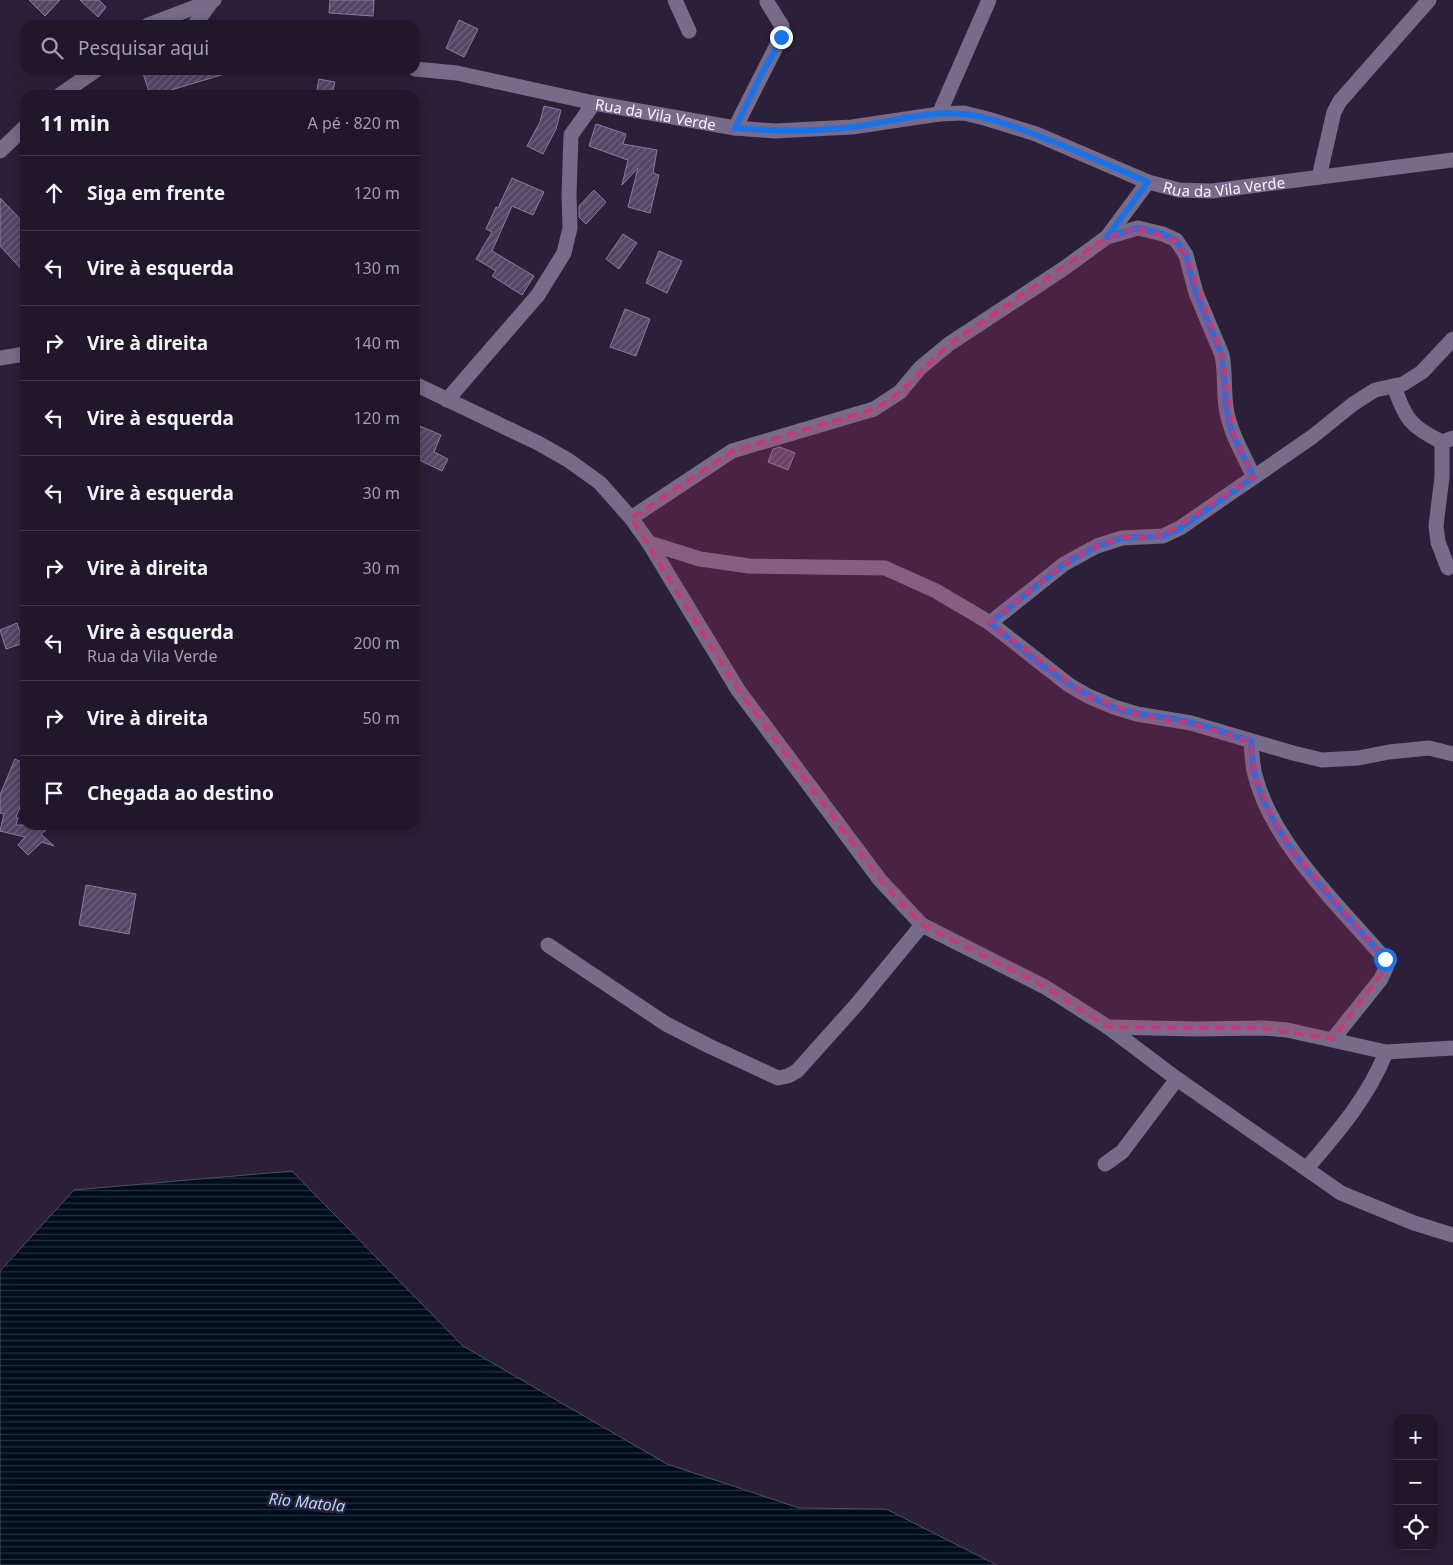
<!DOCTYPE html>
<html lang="pt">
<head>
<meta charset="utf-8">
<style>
  :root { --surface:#20172b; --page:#2d2437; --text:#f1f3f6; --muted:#a29fa9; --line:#3d3647 }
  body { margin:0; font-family:"Noto Sans",sans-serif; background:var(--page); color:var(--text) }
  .controls { position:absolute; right:15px; bottom:15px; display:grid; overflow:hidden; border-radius:10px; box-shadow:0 2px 12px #0003 }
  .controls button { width:45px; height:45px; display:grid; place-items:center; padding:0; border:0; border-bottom:1px solid var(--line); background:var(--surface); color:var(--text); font:25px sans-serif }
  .stop { position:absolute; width:15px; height:15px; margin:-11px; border:4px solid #1a73e8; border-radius:50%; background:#fff }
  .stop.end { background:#1a73e8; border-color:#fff; box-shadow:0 1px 5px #0008 }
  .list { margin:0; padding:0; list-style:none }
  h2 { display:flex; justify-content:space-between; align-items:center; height:65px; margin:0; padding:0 20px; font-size:21px }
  h2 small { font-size:16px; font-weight:400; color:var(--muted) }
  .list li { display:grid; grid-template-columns:32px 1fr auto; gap:15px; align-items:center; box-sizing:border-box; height:75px; padding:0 20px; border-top:1px solid var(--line) }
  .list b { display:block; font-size:19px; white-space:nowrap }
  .list p { margin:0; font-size:16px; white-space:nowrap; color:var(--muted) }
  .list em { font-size:16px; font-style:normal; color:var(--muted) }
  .icon { flex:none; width:28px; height:28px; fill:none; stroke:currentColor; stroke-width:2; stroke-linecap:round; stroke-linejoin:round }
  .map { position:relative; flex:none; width:1453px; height:1565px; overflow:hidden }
  .search { position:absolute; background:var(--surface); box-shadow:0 2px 12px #0003; left:20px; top:20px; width:400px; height:55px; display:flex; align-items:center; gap:12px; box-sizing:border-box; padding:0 18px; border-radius:15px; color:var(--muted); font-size:19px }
  .panel { position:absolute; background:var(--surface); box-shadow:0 2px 12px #0003; left:20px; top:90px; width:400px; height:740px; border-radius:15px }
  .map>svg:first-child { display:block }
</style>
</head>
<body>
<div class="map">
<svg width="1453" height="1565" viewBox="0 0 1453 1565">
  <defs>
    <pattern id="water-rules" width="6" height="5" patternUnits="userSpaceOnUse" patternTransform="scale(1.25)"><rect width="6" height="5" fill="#000d1d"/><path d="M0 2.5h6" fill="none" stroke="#26313f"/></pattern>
    <pattern id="building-hatch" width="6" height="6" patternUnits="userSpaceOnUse" patternTransform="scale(1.25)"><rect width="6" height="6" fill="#524666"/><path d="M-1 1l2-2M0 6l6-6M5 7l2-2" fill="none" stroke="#6c617d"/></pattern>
  </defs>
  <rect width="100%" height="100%" fill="#2b1f39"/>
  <polygon fill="url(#water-rules)" stroke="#4a5161" points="292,1171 463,1346 667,1464 799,1508 886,1509 997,1565 0,1565 0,1271 74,1190"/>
  <g fill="url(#building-hatch)" stroke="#897d9d">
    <polygon points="29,0 60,0 45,16"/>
    <polygon points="80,0 99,0 106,7 98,17"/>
    <polygon points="330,0 374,0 373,16 329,13"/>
    <polygon points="459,20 478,29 464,57 446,48"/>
    <polygon points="152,70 228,70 228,73 171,90 173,95 150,95 143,73"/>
    <polygon points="319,79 335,82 332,95 316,95"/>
    <polygon points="544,106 561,110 556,129 543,154 527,146 540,122"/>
    <polygon points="596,124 626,134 623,144 657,150 653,173 659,175 650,213 628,207 638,168 622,185 628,160 589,146"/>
    <polygon points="512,178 544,192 533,215 512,206 492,251 534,276 522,295 492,276 496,271 476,259 492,232 486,229 496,207 498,208"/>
    <polygon points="594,190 606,202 586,224 579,217 579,206"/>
    <polygon points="0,198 25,224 25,273 0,246"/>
    <polygon points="623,234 637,243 619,269 606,259"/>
    <polygon points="659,251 682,261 667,293 646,283"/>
    <polygon points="625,309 650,319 636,356 610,347"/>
    <polygon points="415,424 441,435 434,452 448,459 442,471 415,458"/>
    <polygon points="780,447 795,453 788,470 768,462 773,449"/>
    <polygon points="17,623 24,643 6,649 0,630"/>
    <polygon points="15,759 25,764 25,795 16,817 18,818 16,825 52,825 41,834 54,846 42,842 28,855 18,845 25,837 0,831 4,814 0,813 0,795"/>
    <polygon points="86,885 136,894 129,934 79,925"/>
  </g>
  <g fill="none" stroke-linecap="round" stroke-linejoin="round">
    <g stroke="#786a89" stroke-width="15">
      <polyline points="675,0 689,31"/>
      <polyline points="196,23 212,1"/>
      <polyline points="148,25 214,0"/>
      <path id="s1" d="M 415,69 L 457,73 L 594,103 L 735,128 L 775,131 L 852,127 L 939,114 L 964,113 L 988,119 L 1036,134 L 1148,182 L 1179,190 L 1212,191 L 1453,160"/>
      <polyline points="60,95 96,70"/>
      <polyline points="939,114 989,0"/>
      <polyline points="735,128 781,37 782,26 767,2"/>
      <polyline points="0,151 25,127"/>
      <polyline points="1319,177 1334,112 1340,101 1429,0"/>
      <path d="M 1107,237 L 1138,228 L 1163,234 L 1176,240 L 1186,255 L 1196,293 L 1222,355 C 1226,374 1223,394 1227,413 C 1232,436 1244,456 1254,477"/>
      <polyline points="0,358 25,354"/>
      <polyline points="415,384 538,443 568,460 600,483 631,518 649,543 738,690 880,880 922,925 1045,987 1108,1027 1177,1079 1341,1193 1414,1223 1453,1235"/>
      <path d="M 1394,386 C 1405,419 1411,427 1442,442 L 1453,438"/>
      <polyline points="447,400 538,295 564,253 570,228 569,195 571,135 594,103"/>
      <polyline points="1442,442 1442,477 1436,526 1438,542 1448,568"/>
      <polyline points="631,518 732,451 874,409 900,392 920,368 949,344 1063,269 1107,237 1148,182"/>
      <polyline points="649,543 700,559 749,566 885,568 936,591 990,623 1069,685 1088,696 1114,707 1137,714 1191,723 1293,753 1322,760 1358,758 1389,752 1429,748 1453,754"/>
      <polyline points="990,623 1064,564 1097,546 1122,538 1163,536 1180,528 1312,437 1353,404 1375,390 1403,384 1422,372 1453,339"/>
      <path d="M 1251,741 C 1252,752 1252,764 1255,775 C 1272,843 1340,907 1385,959 L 1386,968 L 1381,979 L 1333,1039"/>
      <polyline points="548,945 666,1024 709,1046 778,1078 788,1076 797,1071 857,1004 922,925"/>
      <polyline points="1108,1027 1196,1029 1263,1028 1287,1030 1386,1052 1453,1048"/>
      <polyline points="1105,1164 1122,1152 1177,1079"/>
      <path d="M 1307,1168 C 1338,1132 1369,1096 1386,1052"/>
    </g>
  </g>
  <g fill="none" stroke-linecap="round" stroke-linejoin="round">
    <path stroke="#1a73e8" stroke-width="6" d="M 781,37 L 776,49 L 762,73 L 735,128 C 774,131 813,132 852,127 C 888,123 927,110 964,114 C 980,115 996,121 1012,126 C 1058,142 1103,163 1148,182 L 1107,237 L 1138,228 L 1163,234 L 1176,240 L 1186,255 L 1196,293 L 1222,355 L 1227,412 L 1232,433 L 1254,477 L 1180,528 L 1163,536 L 1122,538 L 1097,546 L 1064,564 L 990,623 C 1029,654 1067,689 1113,707 C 1139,717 1166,716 1192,723 C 1212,728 1231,735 1251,741 C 1252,752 1252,764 1255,775 C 1272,843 1340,907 1385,959"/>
  </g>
  <path fill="#ca3874" fill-opacity="0.2" stroke="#ca3874" stroke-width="4" stroke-dasharray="10 6" stroke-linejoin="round" d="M 1138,228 L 1176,240 L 1186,255 L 1222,355 L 1233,433 L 1254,477 L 1163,536 L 1122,538 L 1097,546 L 1064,564 L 990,623 L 1088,696 L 1137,714 L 1191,723 L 1251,741 L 1255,775 L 1269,811 L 1293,851 L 1385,959 L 1386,968 L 1333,1039 L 1263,1028 L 1108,1027 L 1045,987 L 922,925 L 880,880 L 738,690 L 631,518 L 732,451 L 874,409 L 900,392 L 949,344 L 1107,237 Z"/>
  <g text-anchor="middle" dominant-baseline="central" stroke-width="5" stroke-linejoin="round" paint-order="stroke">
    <g font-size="15" fill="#f6f0ff" stroke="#2b1f39">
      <text stroke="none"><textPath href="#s1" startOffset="245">Rua da Vila Verde</textPath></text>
      <text stroke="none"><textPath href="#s1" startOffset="830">Rua da Vila Verde</textPath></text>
    </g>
    <g font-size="16" font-style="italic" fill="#acd8fc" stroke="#2b1f39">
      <text transform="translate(307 1502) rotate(6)">Rio Matola</text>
    </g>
  </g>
</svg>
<div class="controls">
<button>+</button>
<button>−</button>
<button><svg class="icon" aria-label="locate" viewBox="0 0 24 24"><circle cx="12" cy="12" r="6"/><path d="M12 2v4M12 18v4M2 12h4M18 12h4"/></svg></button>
</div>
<div class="stop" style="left:1385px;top:959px"></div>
<div class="stop end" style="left:781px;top:37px"></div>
<div class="search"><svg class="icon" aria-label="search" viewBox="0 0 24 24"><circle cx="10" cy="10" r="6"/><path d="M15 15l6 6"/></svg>Pesquisar aqui</div>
<section class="panel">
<h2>11 min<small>A pé · 820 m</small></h2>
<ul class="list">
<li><svg class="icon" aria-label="ahead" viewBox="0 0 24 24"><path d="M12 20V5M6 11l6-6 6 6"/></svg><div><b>Siga em frente</b></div><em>120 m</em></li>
<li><svg class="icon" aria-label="left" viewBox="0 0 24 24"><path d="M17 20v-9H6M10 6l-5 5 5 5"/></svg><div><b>Vire à esquerda</b></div><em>130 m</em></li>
<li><svg class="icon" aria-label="right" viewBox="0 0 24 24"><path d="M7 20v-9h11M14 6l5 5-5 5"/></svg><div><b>Vire à direita</b></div><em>140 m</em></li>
<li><svg class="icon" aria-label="left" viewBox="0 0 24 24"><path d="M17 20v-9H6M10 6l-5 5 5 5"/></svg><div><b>Vire à esquerda</b></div><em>120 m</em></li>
<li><svg class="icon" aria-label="left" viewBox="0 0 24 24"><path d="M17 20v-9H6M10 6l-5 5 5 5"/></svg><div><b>Vire à esquerda</b></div><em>30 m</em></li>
<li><svg class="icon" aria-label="right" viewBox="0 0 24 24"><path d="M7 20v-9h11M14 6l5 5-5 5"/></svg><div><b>Vire à direita</b></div><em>30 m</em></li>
<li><svg class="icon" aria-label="left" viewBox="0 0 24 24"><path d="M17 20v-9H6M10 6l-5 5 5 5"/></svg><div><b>Vire à esquerda</b><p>Rua da Vila Verde</p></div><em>200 m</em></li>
<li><svg class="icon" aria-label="right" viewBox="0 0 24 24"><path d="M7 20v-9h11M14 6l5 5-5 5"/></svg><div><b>Vire à direita</b></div><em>50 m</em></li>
<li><svg class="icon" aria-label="arrive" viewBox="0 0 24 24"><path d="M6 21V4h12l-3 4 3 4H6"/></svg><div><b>Chegada ao destino</b></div></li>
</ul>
</section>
</div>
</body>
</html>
